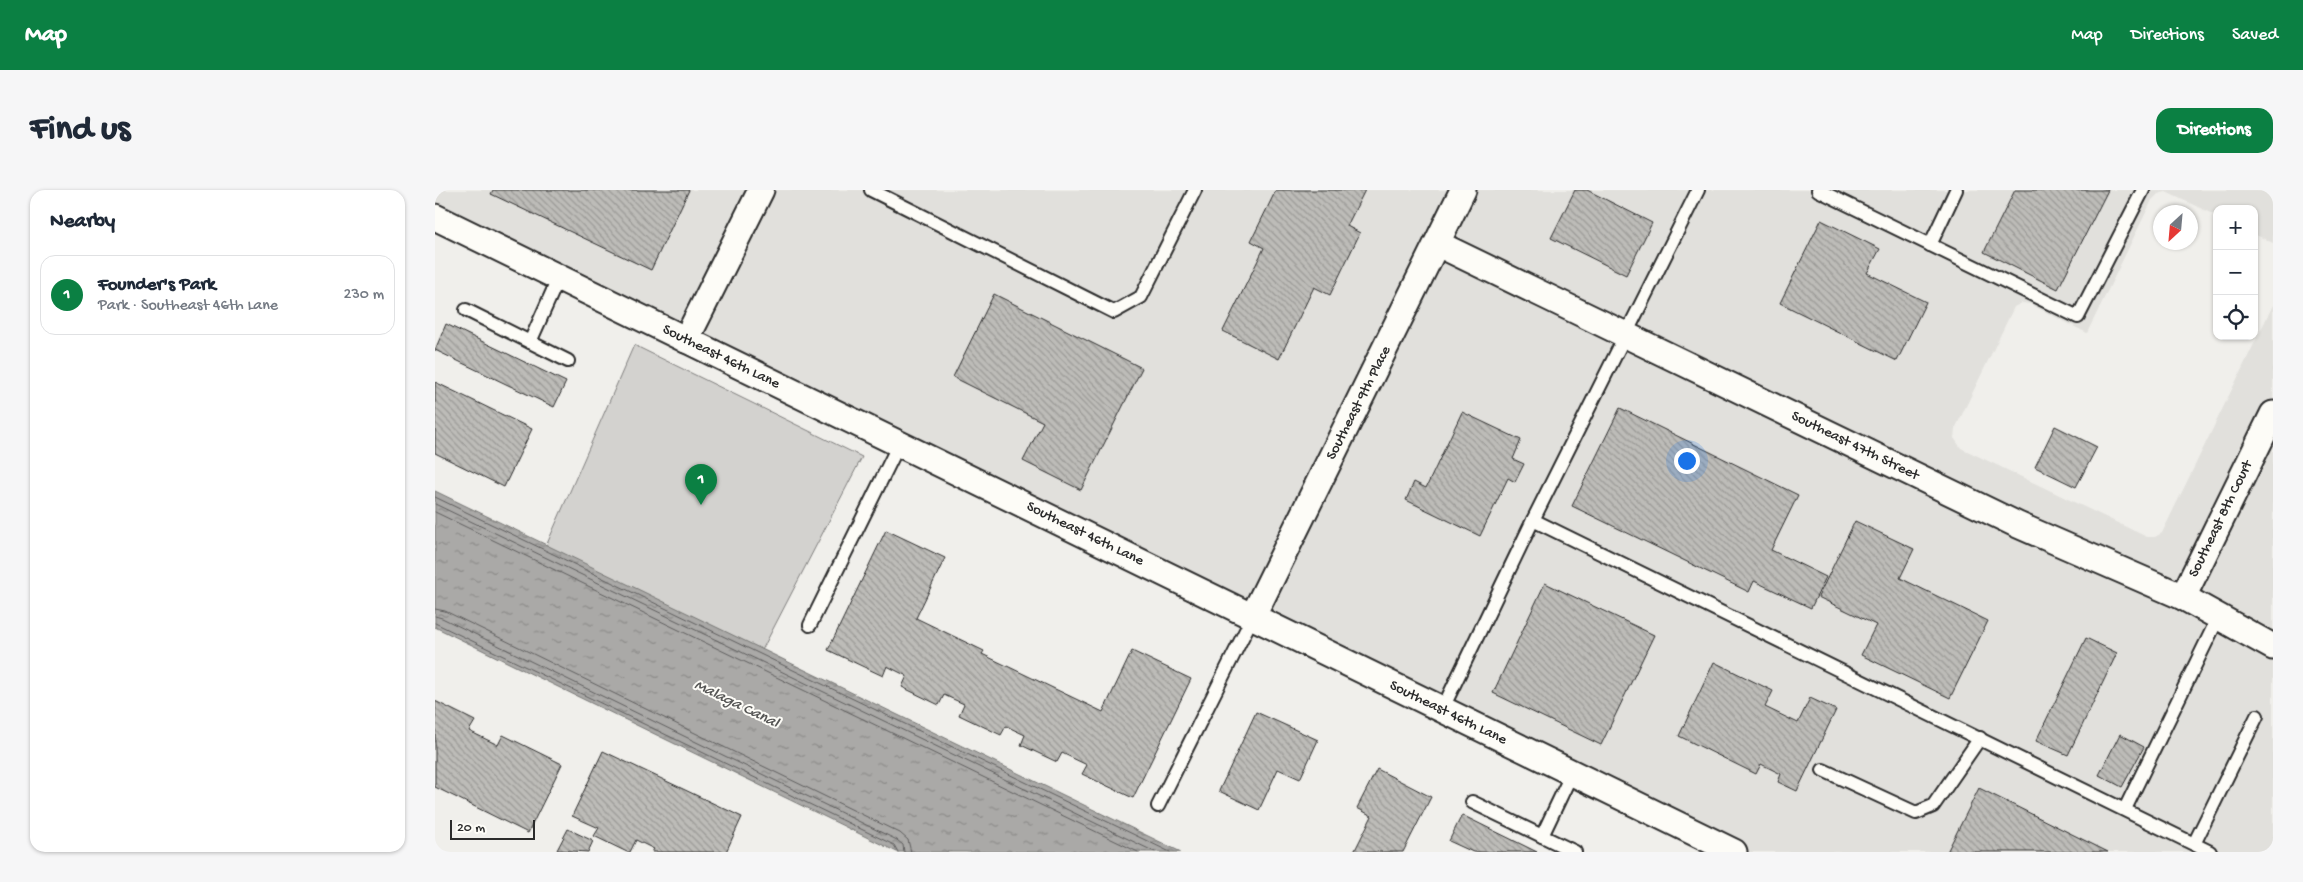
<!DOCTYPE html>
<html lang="en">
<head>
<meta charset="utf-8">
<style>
  :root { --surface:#fff; --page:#f6f6f7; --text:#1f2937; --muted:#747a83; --line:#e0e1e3; --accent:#0b8043 }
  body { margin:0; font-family:"Gochi Hand",sans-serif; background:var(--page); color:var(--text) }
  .controls { position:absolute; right:15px; top:15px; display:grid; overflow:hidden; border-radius:10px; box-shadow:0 1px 4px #0004 }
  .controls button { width:45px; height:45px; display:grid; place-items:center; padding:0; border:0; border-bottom:1px solid var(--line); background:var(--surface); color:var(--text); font:25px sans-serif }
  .compass { position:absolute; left:1718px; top:15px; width:45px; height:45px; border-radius:50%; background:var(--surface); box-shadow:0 1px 4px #0004; rotate:206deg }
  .scale { position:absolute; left:15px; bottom:12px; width:85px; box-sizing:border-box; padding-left:5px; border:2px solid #2b2b2b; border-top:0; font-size:14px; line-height:18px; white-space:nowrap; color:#2b2b2b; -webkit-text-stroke:4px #fdfcf7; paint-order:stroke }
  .you { position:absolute; left:1251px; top:270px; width:18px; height:18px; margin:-12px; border:4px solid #fff; border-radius:50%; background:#1a73e8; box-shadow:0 0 0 8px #1a73e833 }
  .badge { display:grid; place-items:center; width:32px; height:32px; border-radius:50%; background:var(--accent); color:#fff; font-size:16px; font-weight:700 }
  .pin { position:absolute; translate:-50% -41px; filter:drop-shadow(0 1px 2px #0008) }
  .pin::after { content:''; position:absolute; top:26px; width:18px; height:15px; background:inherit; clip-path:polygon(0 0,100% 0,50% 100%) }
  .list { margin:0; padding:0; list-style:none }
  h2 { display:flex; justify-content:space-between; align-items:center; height:65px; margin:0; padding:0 20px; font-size:21px }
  h2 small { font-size:16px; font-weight:400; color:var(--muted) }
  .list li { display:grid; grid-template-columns:32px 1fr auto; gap:15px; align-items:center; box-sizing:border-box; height:80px; margin:0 10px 10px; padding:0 10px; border:1px solid var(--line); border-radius:15px }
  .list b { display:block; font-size:19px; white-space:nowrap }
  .list p { margin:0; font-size:16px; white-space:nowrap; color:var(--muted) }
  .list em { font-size:16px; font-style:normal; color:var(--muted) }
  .icon { flex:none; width:28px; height:28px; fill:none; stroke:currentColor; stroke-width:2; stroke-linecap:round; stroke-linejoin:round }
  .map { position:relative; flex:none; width:1838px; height:662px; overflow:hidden; border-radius:15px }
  header { display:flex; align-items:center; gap:30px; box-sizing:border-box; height:70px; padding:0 25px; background:var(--accent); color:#fff }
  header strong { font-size:24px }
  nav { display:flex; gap:28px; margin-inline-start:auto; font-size:18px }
  .intro { display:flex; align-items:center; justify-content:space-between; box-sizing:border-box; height:120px; padding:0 30px }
  h1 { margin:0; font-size:35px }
  .button { padding:12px 22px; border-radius:15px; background:var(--accent); color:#fff; font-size:18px; font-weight:700 }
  main { display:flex; gap:30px; padding:0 30px }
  aside { flex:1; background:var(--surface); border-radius:15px; box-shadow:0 1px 4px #0004 }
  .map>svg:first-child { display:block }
</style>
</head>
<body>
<header>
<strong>Map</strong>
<nav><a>Map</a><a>Directions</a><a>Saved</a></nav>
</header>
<div class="intro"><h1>Find us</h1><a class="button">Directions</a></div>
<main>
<aside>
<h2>Nearby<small></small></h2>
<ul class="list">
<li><span class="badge">1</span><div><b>Founder's Park</b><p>Park · Southeast 46th Lane</p></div><em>230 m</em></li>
</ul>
</aside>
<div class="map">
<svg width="1838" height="662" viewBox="0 0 1838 662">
  <defs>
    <pattern id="water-ripples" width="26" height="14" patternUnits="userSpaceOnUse" patternTransform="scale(1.25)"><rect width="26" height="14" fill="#aaa9a7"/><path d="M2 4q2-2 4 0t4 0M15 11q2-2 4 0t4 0" fill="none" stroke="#8b8a88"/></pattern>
    <pattern id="building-back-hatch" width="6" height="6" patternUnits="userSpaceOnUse" patternTransform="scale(1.25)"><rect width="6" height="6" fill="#bdbcb8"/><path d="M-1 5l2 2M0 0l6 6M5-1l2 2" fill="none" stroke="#9a9996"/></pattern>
  </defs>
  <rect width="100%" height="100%" fill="#f0efeb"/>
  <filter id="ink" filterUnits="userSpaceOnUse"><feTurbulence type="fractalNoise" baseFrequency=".02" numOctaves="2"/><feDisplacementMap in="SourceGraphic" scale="10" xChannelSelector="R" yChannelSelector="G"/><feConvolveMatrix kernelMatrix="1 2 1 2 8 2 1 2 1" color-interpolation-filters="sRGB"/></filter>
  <g filter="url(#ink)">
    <polygon fill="#e1e0dc" points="0,0 1829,0 1838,5 1838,53 1819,44 1819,19 1782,19 1782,26 1731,2 1723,4 1717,10 1652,143 1595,114 1587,113 1579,117 1520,239 1519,248 1526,258 1712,347 1720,347 1727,343 1838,115 1838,662 1296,662 0,19"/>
    <polygon fill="#d3d2cf" stroke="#7f7e7d" points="199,155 427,267 324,466 108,363"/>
    <polygon fill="url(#water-ripples)" stroke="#777775" points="0,301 746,662 462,662 0,437"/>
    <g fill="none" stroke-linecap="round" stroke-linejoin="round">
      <g stroke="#5e5d5d" stroke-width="1">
        <polyline points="0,307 735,662"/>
        <polyline points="0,314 720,662"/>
        <polyline points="0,322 703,662"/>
        <polyline points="0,419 10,421 465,643 473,650 476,662"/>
        <polyline points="0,426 7,428 462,650 468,655 469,662"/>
        <polyline points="0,433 459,655 463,662"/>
      </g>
    </g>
    <g fill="url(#building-back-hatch)" stroke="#2b2b2b">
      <polygon points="58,0 254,0 216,80 56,4"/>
      <polygon points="841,0 930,0 912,36 925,43 895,105 879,97 844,169 788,141 829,58 816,51"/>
      <polygon points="1140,0 1152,0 1217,33 1191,85 1116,48"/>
      <polygon points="1580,0 1673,0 1623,99 1549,62"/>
      <polygon points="1386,30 1445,59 1432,83 1491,112 1462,171 1345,113"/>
      <polygon points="559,104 707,178 646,300 588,271 608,232 518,187"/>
      <polygon points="11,134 131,192 119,217 0,160"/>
      <polygon points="0,192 97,239 69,297 0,263"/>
      <polygon points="1185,218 1363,305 1336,360 1391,387 1376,418 1319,391 1314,402 1137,316"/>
      <polygon points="1027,222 1086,250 1078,269 1089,274 1080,292 1073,288 1045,346 971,310 979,292 991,298"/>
      <polygon points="1620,236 1662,257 1641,297 1600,277"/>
      <polygon points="1420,331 1479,359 1465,388 1553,431 1515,508 1426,465 1441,435 1383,407"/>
      <polygon points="451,340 510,368 481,428 549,461 547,464 668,522 697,461 756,489 698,608 647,584 652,575 627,563 622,572 586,555 590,545 571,536 566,545 524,525 529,514 509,505 504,515 467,497 472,486 452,476 448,486 393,460"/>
      <polygon points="1110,393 1219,445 1166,555 1058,503"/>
      <polygon points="1651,448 1682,463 1633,565 1601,551"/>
      <polygon points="1279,472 1338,501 1330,517 1363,533 1375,508 1401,520 1362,601 1343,592 1346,584 1326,574 1321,584 1244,546"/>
      <polygon points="0,511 40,531 34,541 63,555 68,545 127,574 93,643 0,597"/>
      <polygon points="821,522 883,550 865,589 843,579 824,620 784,601"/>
      <polygon points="1685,544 1709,557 1687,597 1664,585"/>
      <polygon points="168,561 307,627 291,662 217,662 219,659 201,650 195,662 192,662 159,646 164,638 137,626"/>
      <polygon points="942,579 996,607 968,662 919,662 937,626 922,618"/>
      <polygon points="1544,598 1673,662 1512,662"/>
      <polygon points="1027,625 1102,662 1038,662 1014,651"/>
      <polygon points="133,639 158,651 153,662 122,660"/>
    </g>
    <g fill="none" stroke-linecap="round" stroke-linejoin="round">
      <defs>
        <g id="lane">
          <polyline points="436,0 679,122 706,107 760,0"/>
          <polyline points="1383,0 1643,127 1708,0"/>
          <polyline points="1495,55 1521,0"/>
          <polyline points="31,120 133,171"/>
          <polyline points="95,152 124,87"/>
          <polyline points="1098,330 1263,0"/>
          <polyline points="375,435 464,254"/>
          <polyline points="1007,520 1098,330 1775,662"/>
          <polyline points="1388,580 1481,623 1498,616 1545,548"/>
          <polyline points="1037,612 1140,662"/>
          <polyline points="723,616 818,426"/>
          <polyline points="1690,619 1783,428"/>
          <polyline points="1107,646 1137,583"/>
          <polyline points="1759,654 1822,526"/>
        </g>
        <g id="street">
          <polyline points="0,27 1299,662"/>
          <polyline points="1003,54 1583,335 1748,407 1838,457"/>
          <polyline points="251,150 326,0"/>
          <polyline points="1748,407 1838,224"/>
          <polyline points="818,426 1028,0"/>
        </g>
      </defs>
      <use href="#lane" stroke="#2b2b2b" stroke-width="16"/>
      <use href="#street" stroke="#2b2b2b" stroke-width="29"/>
      <use href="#lane" stroke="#fdfcf7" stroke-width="12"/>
      <use href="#street" stroke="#fdfcf7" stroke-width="25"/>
    </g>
  </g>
  <g text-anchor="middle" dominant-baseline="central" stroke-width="4" stroke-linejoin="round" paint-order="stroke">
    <g font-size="15" fill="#2b2b2b" stroke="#fdfcf7">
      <text transform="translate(286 167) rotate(26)">Southeast 46th Lane</text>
      <text transform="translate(924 213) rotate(-63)">Southeast 9th Place</text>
      <text transform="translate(1420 256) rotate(26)">Southeast 47th Street</text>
      <text transform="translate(1786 329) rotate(-64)">Southeast 8th Court</text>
      <text transform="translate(650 344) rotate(26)">Southeast 46th Lane</text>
      <text transform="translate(1013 523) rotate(26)">Southeast 46th Lane</text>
    </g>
    <g font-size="16" font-style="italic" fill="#575756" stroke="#fdfcf7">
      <text transform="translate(301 515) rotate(26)">Malaga Canal</text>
    </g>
  </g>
</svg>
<div class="controls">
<button>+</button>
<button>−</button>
<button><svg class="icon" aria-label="locate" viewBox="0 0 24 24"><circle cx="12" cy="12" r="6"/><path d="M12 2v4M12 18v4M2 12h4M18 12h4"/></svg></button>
</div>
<svg class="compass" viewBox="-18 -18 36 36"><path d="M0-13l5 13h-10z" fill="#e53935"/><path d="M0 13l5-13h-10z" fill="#747a83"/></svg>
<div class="scale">20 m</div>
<div class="you"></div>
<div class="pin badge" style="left:266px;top:315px">1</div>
</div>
</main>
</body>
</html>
